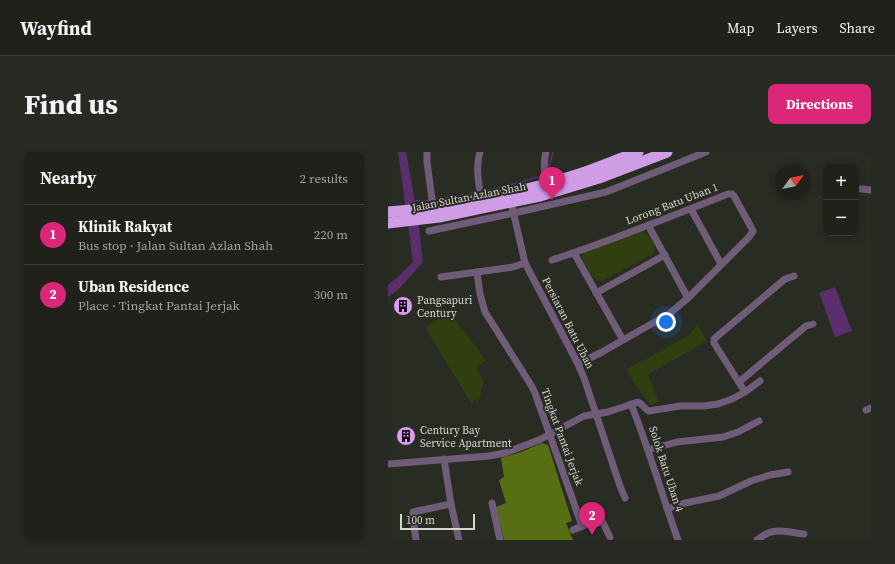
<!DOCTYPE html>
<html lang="en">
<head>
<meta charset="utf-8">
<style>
  :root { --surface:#1f211a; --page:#272923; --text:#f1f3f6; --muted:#a1a3a2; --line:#3c3e39; --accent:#db2777 }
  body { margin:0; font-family:"Source Serif 4",serif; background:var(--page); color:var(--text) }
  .controls { position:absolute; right:12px; top:12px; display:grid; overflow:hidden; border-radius:8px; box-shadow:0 2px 10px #0003 }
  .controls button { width:36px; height:36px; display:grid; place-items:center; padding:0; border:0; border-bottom:1px solid var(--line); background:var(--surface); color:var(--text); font:20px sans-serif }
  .compass { position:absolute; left:387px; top:12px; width:36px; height:36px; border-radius:50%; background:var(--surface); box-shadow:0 2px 10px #0003; rotate:57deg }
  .scale { position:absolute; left:12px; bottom:10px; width:75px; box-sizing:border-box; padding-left:4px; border:2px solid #d3d6d0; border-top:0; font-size:11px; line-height:14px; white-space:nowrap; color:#d3d6d0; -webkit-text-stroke:3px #292c23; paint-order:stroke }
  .you { position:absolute; left:278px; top:170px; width:14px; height:14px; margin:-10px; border:3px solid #fff; border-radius:50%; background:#1a73e8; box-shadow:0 0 0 6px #1a73e833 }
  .badge { display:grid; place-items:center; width:26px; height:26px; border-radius:50%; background:var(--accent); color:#fff; font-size:13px; font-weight:700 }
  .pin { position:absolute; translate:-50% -33px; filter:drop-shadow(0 1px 2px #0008) }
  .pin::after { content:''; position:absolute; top:21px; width:14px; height:12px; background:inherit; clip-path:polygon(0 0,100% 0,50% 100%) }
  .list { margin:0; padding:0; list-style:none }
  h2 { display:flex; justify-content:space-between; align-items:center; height:52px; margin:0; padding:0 16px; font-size:17px }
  h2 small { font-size:13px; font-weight:400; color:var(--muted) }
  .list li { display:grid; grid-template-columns:26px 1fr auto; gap:12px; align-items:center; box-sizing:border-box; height:60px; padding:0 16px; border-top:1px solid var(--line) }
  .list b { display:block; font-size:15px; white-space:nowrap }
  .list p { margin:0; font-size:13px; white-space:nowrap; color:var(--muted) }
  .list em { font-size:13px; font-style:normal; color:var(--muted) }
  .map { position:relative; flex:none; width:483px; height:388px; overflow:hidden; border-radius:8px }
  header { display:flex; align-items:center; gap:24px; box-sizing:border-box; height:56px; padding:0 20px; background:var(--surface); border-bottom:1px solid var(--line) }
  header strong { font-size:19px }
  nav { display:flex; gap:22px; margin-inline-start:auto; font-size:14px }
  .intro { display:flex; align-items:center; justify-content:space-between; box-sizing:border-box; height:96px; padding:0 24px }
  h1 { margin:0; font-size:28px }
  .button { padding:10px 18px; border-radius:8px; background:var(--accent); color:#fff; font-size:14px; font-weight:700 }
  main { display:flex; gap:24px; padding:0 24px }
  aside { flex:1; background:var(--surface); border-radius:8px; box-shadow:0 2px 10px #0003 }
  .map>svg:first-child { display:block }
</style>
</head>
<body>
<header>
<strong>Wayfind</strong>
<nav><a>Map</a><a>Layers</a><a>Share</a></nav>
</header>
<div class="intro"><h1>Find us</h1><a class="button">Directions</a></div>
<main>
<aside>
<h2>Nearby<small>2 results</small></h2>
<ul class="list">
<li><span class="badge">1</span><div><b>Klinik Rakyat</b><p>Bus stop · Jalan Sultan Azlan Shah</p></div><em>220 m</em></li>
<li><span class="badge">2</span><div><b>Uban Residence</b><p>Place · Tingkat Pantai Jerjak</p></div><em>300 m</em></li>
</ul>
</aside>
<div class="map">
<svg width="483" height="388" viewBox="0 0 483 388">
  <rect width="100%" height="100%" fill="#292c23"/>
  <g fill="#313e0f">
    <polygon points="252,80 261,83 267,94 265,102 214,129 206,127 194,107 195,101"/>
    <polygon points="62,161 98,208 88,215 96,229 91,248 86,247 84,252 37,175"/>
    <polygon points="309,173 319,189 264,220 260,223 271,250 262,253 251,237 246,231 239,217 300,184"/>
  </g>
  <polygon fill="#586e13" points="154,291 160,293 184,369 178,371 185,388 116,388 108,355 118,351 111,328 116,325 113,306 133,300"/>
  <g fill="#5b2e6e">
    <polygon points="10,0 18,0 30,68 35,110 12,136 0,145 0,133 9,126 25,110"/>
    <polygon points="447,135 464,179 447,185 431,141"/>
  </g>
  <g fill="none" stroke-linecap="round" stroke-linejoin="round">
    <g stroke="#5b2e6e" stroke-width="1.5">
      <polyline points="160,17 165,0"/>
      <polyline points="97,38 102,38 154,24"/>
      <polyline points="46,47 82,42 86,39"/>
      <polyline points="26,49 42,48"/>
    </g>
    <g stroke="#705b79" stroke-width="7">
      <polyline points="39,0 39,10 45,55"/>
      <path d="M 92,0 C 87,15 91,32 93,47"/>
      <path d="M 158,0 C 155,11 156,21 158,32"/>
      <polyline points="473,37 483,38"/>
      <polyline points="123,50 137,111 190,212 196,226 232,334 237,346"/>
      <polyline points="303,57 333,112"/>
      <polyline points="260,73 300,146"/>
      <polyline points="41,79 126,61 218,40 318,0"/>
      <polyline points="186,101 235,188"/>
      <path d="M 164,108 C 223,89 281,65 340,42 L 344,42 L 346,44 L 363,75 L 365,79 L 361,85 L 300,146 L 281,162 L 214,200 L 190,212"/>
      <polyline points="89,120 92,142 97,160 143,233 147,241 194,374"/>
      <polyline points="53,125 125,115 137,111"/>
      <polyline points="208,141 277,103"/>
      <polyline points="351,230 418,174 425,172"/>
      <polyline points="357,240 326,191 326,187 397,127 406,124"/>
      <path d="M 243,252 C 261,297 274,343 290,388"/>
      <polyline points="478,258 483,256"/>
      <polyline points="260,298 289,290 335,285 350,280 371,269"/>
      <polyline points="56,307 63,352 71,388"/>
      <path d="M 0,312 L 101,304 L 117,301 L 151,288 L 196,264 L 220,260 L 250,250 C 255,252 256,257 261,259 L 292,254 L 316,254 L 330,252 L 344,247 L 357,240 L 372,229"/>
      <polyline points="104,351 112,388"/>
      <polyline points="279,357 297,351 331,344 363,329 382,323 400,320"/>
      <polyline points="185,378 211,367 213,367 222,385"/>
      <polyline points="28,388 25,366 25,360 63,352"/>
      <path d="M 369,388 C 373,385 378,381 383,380 C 393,377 406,381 416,382"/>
    </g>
    <g stroke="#cf9de5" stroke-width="11">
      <path d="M 0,60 C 62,56 125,43 185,24 C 207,17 228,8 250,0"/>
      <polyline points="0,71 51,65 152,44 211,26 279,0"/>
    </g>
  </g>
  <defs>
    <symbol id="building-disc" viewBox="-11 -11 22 22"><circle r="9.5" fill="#da9af6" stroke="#292c23"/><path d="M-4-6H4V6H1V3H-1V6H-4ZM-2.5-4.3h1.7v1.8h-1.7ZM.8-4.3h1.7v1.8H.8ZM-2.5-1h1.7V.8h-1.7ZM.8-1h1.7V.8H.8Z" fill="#111"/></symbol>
  </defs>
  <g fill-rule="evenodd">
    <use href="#building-disc" x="4" y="143" width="22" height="22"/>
    <use href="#building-disc" x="7" y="273" width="22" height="22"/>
  </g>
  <g text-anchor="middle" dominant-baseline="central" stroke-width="4" stroke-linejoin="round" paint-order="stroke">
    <g font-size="11" fill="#d3d6d0" stroke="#292c23">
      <text transform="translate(81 45) rotate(-11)">Jalan Sultan Azlan Shah</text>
      <text transform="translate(284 52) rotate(-21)">Lorong Batu Uban 1</text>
      <text transform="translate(180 171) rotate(63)">Persiaran Batu Uban</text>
      <text transform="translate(174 285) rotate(70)">Tingkat Pantai Jerjak</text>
      <text transform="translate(278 317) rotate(72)">Solok Batu Uban 4</text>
    </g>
    <g font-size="11" fill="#d3d6d0" stroke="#292c23" text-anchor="start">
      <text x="29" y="148">Pangsapuri<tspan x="29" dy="13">Century</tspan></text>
      <text x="32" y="278">Century Bay<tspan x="32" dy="13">Service Apartment</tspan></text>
    </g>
  </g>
</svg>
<div class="controls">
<button>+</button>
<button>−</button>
</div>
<svg class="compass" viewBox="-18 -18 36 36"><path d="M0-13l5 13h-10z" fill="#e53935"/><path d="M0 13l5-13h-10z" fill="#a1a3a2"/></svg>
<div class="scale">100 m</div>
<div class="you"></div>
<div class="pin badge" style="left:164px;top:48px">1</div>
<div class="pin badge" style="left:204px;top:383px">2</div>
</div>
</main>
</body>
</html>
